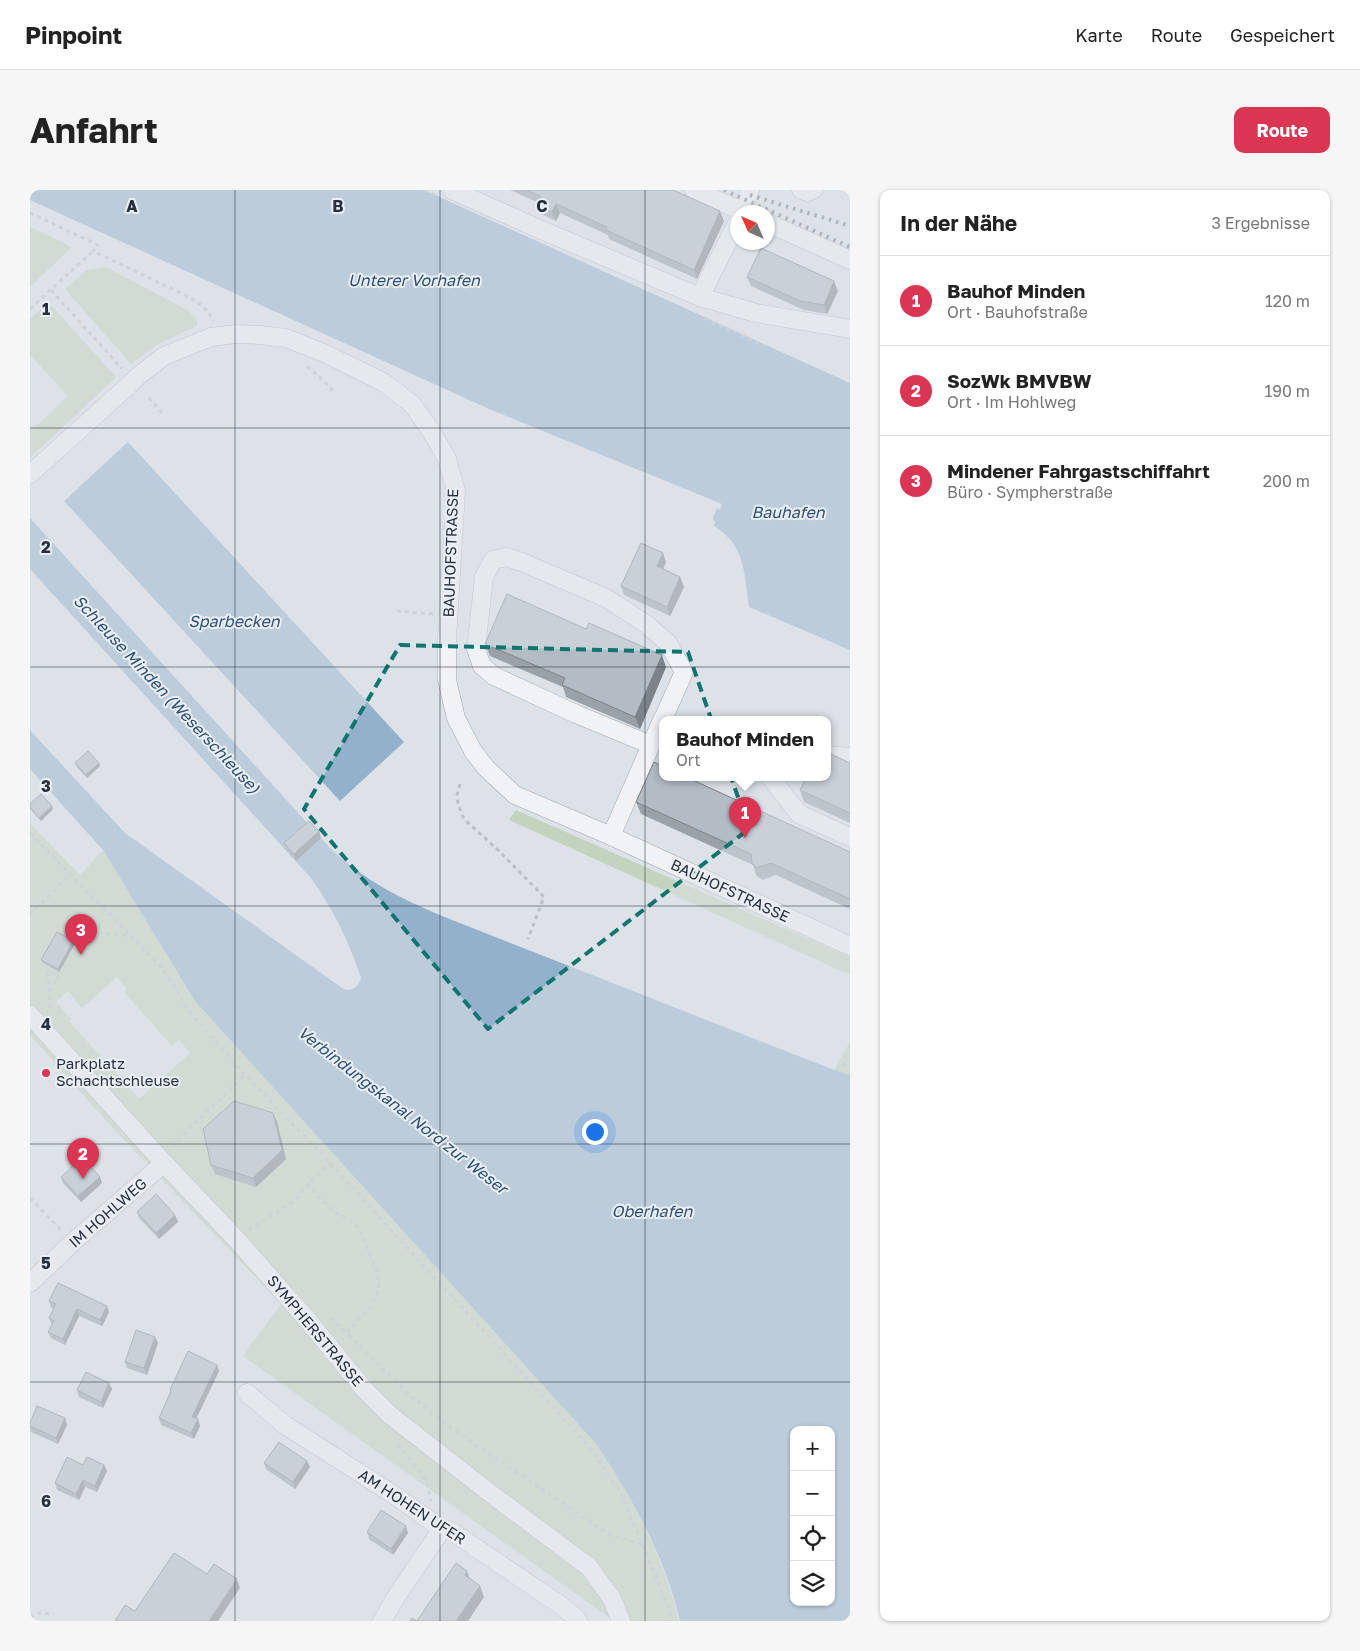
<!DOCTYPE html>
<html lang="de">
<meta charset="utf-8">
<style>
body{margin:0;font-family:"Golos Text",sans-serif;background:#f6f6f6;color:#222}
.controls{position:absolute;right:15px;bottom:15px;display:grid;overflow:hidden;border-radius:10px;box-shadow:0 1px 4px #0004}
.controls button{width:45px;height:45px;display:grid;place-items:center;padding:0;border:0;border-bottom:1px solid #e0e0e0;background:#fff;color:#222;font:25px sans-serif}
.compass{position:absolute;left:700px;top:15px;width:45px;height:45px;border-radius:50%;background:#fff;box-shadow:0 1px 4px #0004;rotate:315deg}
.you{position:absolute;left:564px;top:941px;width:18px;height:18px;margin:-12px;border:4px solid #fff;border-radius:50%;background:#1a73e8;box-shadow:0 0 0 8px #1a73e833}
.badge{display:grid;place-items:center;width:32px;height:32px;border-radius:50%;background:#da3553;color:#fff;font-size:16px;font-weight:700}
.pin{position:absolute;translate:-50% -41px;filter:drop-shadow(0 1px 2px #0008)}
.pin::after{content:'';position:absolute;top:26px;width:18px;height:15px;background:inherit;clip-path:polygon(0 0,100% 0,50% 100%)}
.popup{position:absolute;left:629px;top:526px;width:172px;height:65px;box-sizing:border-box;display:grid;place-content:center;border-radius:10px;background:#fff;filter:drop-shadow(0 1px 4px #0005);font-size:16px;white-space:nowrap;color:#767676}
.popup b{font-size:19px;color:#222}
.popup::after{content:'';position:absolute;left:50%;top:100%;margin-left:-10px;border:10px solid transparent;border-top-color:#fff}
.list{margin:0;padding:0;list-style:none}
h2{display:flex;justify-content:space-between;align-items:center;height:65px;margin:0;padding:0 20px;font-size:21px}
h2 small{font-size:16px;font-weight:400;color:#767676}
.list li{display:grid;grid-template-columns:32px 1fr auto;gap:15px;align-items:center;box-sizing:border-box;height:90px;padding:0 20px;border-top:1px solid #e0e0e0}
.list b{display:block;font-size:19px;white-space:nowrap}
.list p{margin:0;font-size:16px;white-space:nowrap;color:#767676}
.list em{font-size:16px;font-style:normal;color:#767676}
.icon{flex:none;width:28px;height:28px;fill:none;stroke:currentColor;stroke-width:2;stroke-linecap:round;stroke-linejoin:round}
.map{position:relative;flex:none;width:820px;height:1431px;overflow:hidden;border-radius:10px}
header{display:flex;align-items:center;gap:30px;box-sizing:border-box;height:70px;padding:0 25px;background:#fff;border-bottom:1px solid #e0e0e0}
header strong{font-size:24px}
nav{display:flex;gap:28px;margin-inline-start:auto;font-size:18px}
.intro{display:flex;align-items:center;justify-content:space-between;box-sizing:border-box;height:120px;padding:0 30px}
h1{margin:0;font-size:35px}
.button{padding:12px 22px;border-radius:10px;background:#da3553;color:#fff;font-size:18px;font-weight:700}
main{display:flex;gap:30px;padding:0 30px}
aside{flex:1;background:#fff;border-radius:10px;box-shadow:0 1px 4px #0004}
.map>svg:first-child{display:block}
.green{fill:#c3d3bd;fill-rule:evenodd}
.water{fill:#94b1cc;fill-rule:evenodd}
.lines{fill:none;stroke-linecap:round;stroke-linejoin:round}
.minor-casing{stroke:#a2a9b2;stroke-width:19}
.path{stroke:#bbc0c7;stroke-width:3;stroke-dasharray:4 4;stroke-linecap:butt}
.minor{stroke:#f0f2f6;stroke-width:18}
.rail{stroke:#758193;stroke-width:4;stroke-dasharray:2.5 5;stroke-linecap:butt}
.minor-bridge-casing{stroke:#a2a9b2;stroke-width:19;stroke-linecap:butt}
.minor-bridge{stroke:#f0f2f6;stroke-width:18}
.wall{fill:#9aa1a9}
.shaded-wall{fill:#7d838a}
.building{fill:#b3bbc5;stroke:#7d838a}
.marked{fill:none;stroke:#0f766e;stroke-width:4;stroke-dasharray:10 6;stroke-linejoin:round}
.grid{fill:none;stroke:#253040;stroke-width:1;stroke-opacity:0.55}
.poi-dot{fill:#da3553;stroke:#ecf0f6;stroke-width:2}
.labels{text-anchor:middle;stroke-width:4;stroke-linejoin:round;paint-order:stroke}
.street-label{font-size:15px;fill:#253040;stroke:#ecf0f6}
.poi-label{font-size:15px;fill:#253040;stroke:#ecf0f6;text-anchor:start}
.water-label{font-size:16px;font-style:italic;fill:#2b5077;stroke:#ecf0f6}
.grid-label{font-size:16px;text-anchor:middle;font-weight:bold;fill:#253040;stroke:#ecf0f6;stroke-width:4;stroke-linejoin:round;paint-order:stroke}
</style>
<header>
<strong>Pinpoint</strong>
<nav><a>Karte</a><a>Route</a><a>Gespeichert</a></nav>
</header>
<div class="intro"><h1>Anfahrt</h1><a class="button">Route</a></div>
<main>
<div class="map">
<svg width="820" height="1431" viewBox="0 0 820 1431">
<rect width="100%" height="100%" fill="#dde2e8"/>
<g class="green">
<polygon points="0,37 42,57 0,97"/>
<polygon points="76,77 159,121 167,131 167,136 126,155 101,174 35,99 57,80"/>
<polygon points="21,115 86,187 0,268 0,239 10,233 38,206 0,165 0,129 14,116"/>
<polygon points="486,620 820,767 820,785 479,630"/>
<path d="M 0,633 L 50,685 L 73,660 L 165,811 L 567,1255 C 604,1309 633,1367 649,1431 L 584,1431 L 213,1166 L 251,1114 L 80,935 L 0,845 ZM 87,787 L 97,799 L 94,802 L 142,856 L 149,850 L 160,863 L 109,909 L 39,831 L 41,829 L 26,812 L 38,801 L 52,818 Z"/>
<polygon points="820,852 820,885 804,880"/>
</g>
<g class="water">
<path d="M 0,0 L 394,0 L 820,193 L 820,460 L 719,417 C 714,383 716,356 684,336 L 685,332 L 683,328 L 687,318 L 690,320 L 692,314 L 459,219 L 0,10 Z"/>
<polygon points="98,252 374,552 310,611 34,311"/>
<path d="M 0,328 L 301,659 C 337,692 368,707 412,726 L 804,880 L 820,885 L 820,1431 L 650,1431 C 635,1367 603,1309 567,1255 L 165,811 L 73,660 L 0,579 L 0,540 L 95,643 L 312,798 C 322,803 328,797 331,788 C 319,751 303,719 281,688 L 0,379 ZM 764,1240 L 801,1240 L 801,1412 L 764,1412 Z"/>
</g>
<g class="lines">
<defs>
<g id="minor">
<polyline points="422,0 509,39 670,107 726,123 820,139"/>
<polyline points="664,0 714,22"/>
<polyline points="771,0 778,2 783,0"/>
<polyline points="712,22 720,0"/>
<polyline points="738,33 820,70"/>
<polyline points="670,107 708,31"/>
<polyline points="107,187 134,166 181,147 205,144 231,145 256,148 294,163 353,192 382,214 401,241 417,269 426,301 417,450 417,490 426,528 443,561 456,578 485,605 581,646 820,756"/>
<polyline points="0,284 99,195"/>
<polyline points="621,555 546,524 464,486 452,476 446,459 454,387 463,370 477,367 494,373 576,408 616,434 638,453 654,482 633,529"/>
<polyline points="798,565 820,567"/>
<polyline points="740,587 769,624 820,647"/>
<polyline points="581,646 632,530"/>
<polyline points="0,825 134,973 207,1050 275,1127 334,1199 360,1225 460,1303 559,1377 582,1409 591,1431"/>
<polyline points="0,1093 43,1052 134,973"/>
<polyline points="217,1203 255,1235 364,1305 412,1339 421,1341 529,1414 546,1428 548,1431"/>
<polyline points="352,1431 366,1407 412,1339"/>
</g>
</defs>
<use href="#minor" class="minor-casing"/>
<g class="path">
<polyline points="394,0 405,5"/>
<polyline points="0,23 68,55 63,61 161,108 174,117 184,131"/>
<polyline points="21,100 92,179"/>
<polyline points="0,119 63,61"/>
<polyline points="675,128 735,156"/>
<polyline points="277,176 294,191 305,203"/>
<polyline points="119,208 135,226"/>
<polyline points="367,421 403,424"/>
<polyline points="430,594 427,605 428,614 434,629 468,660 514,707 498,749"/>
<polyline points="0,643 133,779 161,824 215,885 300,973 562,1260 591,1304 639,1418 641,1431"/>
<polyline points="0,724 41,684"/>
<polyline points="43,753 50,741 100,746"/>
<polyline points="19,802 28,786 18,780 20,822"/>
<polyline points="813,874 820,876"/>
<polyline points="142,956 215,885"/>
<polyline points="277,994 303,1021 320,1030 329,1038 347,1082 349,1099 342,1115 316,1143"/>
<polyline points="0,1008 32,1041"/>
<polyline points="219,1040 267,1009 277,994 300,973"/>
<polyline points="301,1128 383,1208 421,1238 580,1345 613,1354"/>
<polyline points="368,1255 396,1290 401,1311"/>
<polyline points="0,1427 9,1423 24,1424"/>
</g>
<use href="#minor" class="minor"/>
<g class="rail">
<polyline points="694,0 820,57"/>
<polyline points="720,5 820,36"/>
</g>
<defs>
<polyline id="minor-bridge" points="99,195 107,187"/>
</defs>
<use href="#minor-bridge" class="minor-bridge-casing"/>
<use href="#minor-bridge" class="minor-bridge"/>
</g>
<g class="wall">
<polygon points="480,0 643,0 694,31 667,89 579,49 578,45 530,23 526,31 511,24 508,15 509,13"/>
<polygon points="717,87 808,101 797,124 774,120 721,96"/>
<polygon points="636,372 633,379 650,387 654,397 640,426 594,405 591,396"/>
<polygon points="455,454 636,477 610,539 536,507 533,497 460,466"/>
<polygon points="45,573 69,573 70,576 57,588 46,576"/>
<polygon points="820,573 820,633 774,612 770,600"/>
<polygon points="606,612 820,662 820,719 746,685 732,690 726,685 723,675 611,624"/>
<polygon points="0,614 23,619 11,631 0,619"/>
<polygon points="289,641 291,648 266,671 256,660 254,653"/>
<polygon points="43,751 45,754 29,782 13,773 11,770"/>
<polygon points="243,923 247,932 256,969 226,997 185,984 181,975"/>
<polygon points="31,987 70,987 72,993 51,1012 33,993"/>
<polygon points="107,1022 145,1025 148,1032 129,1049 109,1028"/>
<polygon points="19,1111 79,1122 72,1136 49,1126 35,1155 21,1148 18,1142 22,1135 19,1128 24,1119 21,1118"/>
<polygon points="125,1147 128,1153 117,1185 97,1178 95,1172"/>
<polygon points="187,1175 189,1181 166,1229 170,1236 164,1249 131,1235 129,1228 141,1202 140,1200"/>
<polygon points="79,1193 82,1199 73,1218 49,1207 47,1200"/>
<polygon points="0,1233 37,1235 28,1254 1,1242 0,1238"/>
<polygon points="234,1273 280,1277 265,1299 236,1279"/>
<polygon points="53,1275 74,1275 77,1281 67,1302 55,1297 49,1310 27,1300 25,1293"/>
<polygon points="337,1342 378,1343 363,1365 339,1349"/>
</g>
<g class="shaded-wall">
<polygon points="526,14 530,23 526,31 522,22"/>
<polygon points="690,21 694,31 667,89 664,80"/>
<polygon points="804,91 808,101 797,124 794,115"/>
<polygon points="633,363 636,372 630,386 627,376"/>
<polygon points="650,387 654,397 640,426 637,417"/>
<polygon points="632,465 636,477 610,539 605,527"/>
<polygon points="69,573 70,576 57,588 56,585"/>
<polygon points="22,616 23,619 11,631 9,628"/>
<polygon points="289,641 291,648 266,671 264,664"/>
<polygon points="43,751 45,754 29,782 28,779"/>
<polygon points="243,923 247,932 256,969 226,997 223,988"/>
<polygon points="70,987 72,993 51,1012 48,1006"/>
<polygon points="145,1025 148,1032 129,1049 126,1043"/>
<polygon points="77,1116 79,1122 72,1136 70,1130"/>
<polygon points="47,1119 49,1126 35,1155 33,1149"/>
<polygon points="125,1147 128,1153 117,1185 114,1178"/>
<polygon points="187,1175 189,1181 164,1233 162,1227"/>
<polygon points="79,1193 82,1199 73,1218 71,1212"/>
<polygon points="35,1228 37,1235 28,1254 26,1248"/>
<polygon points="168,1229 170,1236 164,1249 161,1243"/>
<polygon points="277,1271 280,1277 265,1299 263,1292"/>
<polygon points="74,1275 77,1281 67,1302 65,1296"/>
<polygon points="53,1290 55,1297 49,1310 46,1304"/>
<polygon points="376,1336 378,1343 363,1365 361,1359"/>
<polygon points="437,1381 441,1392 435,1385"/>
<polygon points="207,1389 210,1398 188,1431 179,1431"/>
<polygon points="450,1396 454,1407 438,1431 426,1431"/>
</g>
<g class="building">
<polygon points="497,0 643,0 690,21 664,80 576,40 577,37 526,14 522,22 508,15 511,7"/>
<polygon points="731,58 804,91 794,115 770,111 717,87"/>
<polygon points="611,353 633,363 627,376 650,387 637,417 591,396"/>
<polygon points="477,404 556,439 559,433 632,465 605,527 532,495 535,488 455,454"/>
<polygon points="58,561 69,573 56,585 45,573"/>
<polygon points="798,563 801,564 820,573 820,623 770,600 776,587 798,587"/>
<polygon points="624,572 632,576 632,587 656,587 820,662 820,709 741,673 727,678 722,673 721,664 606,612"/>
<polygon points="11,604 22,616 9,628 0,617 0,614"/>
<polygon points="279,631 289,641 264,664 254,653"/>
<polygon points="27,742 43,751 28,779 11,770"/>
<polygon points="204,911 243,923 252,960 223,988 181,975 173,939"/>
<polygon points="52,967 70,987 48,1006 31,987"/>
<polygon points="126,1004 145,1025 126,1043 107,1022"/>
<polygon points="28,1093 77,1116 70,1130 47,1119 33,1149 18,1142 24,1131 19,1128 26,1114 19,1111"/>
<polygon points="106,1140 125,1147 114,1178 95,1172"/>
<polygon points="158,1161 187,1175 162,1227 168,1229 161,1243 129,1228 141,1201 140,1200"/>
<polygon points="56,1182 79,1193 71,1212 47,1200"/>
<polygon points="7,1216 35,1228 26,1248 0,1236 0,1233"/>
<polygon points="249,1252 277,1271 263,1292 234,1273"/>
<polygon points="37,1267 53,1275 57,1267 74,1275 65,1296 53,1290 46,1304 25,1293"/>
<polygon points="351,1320 376,1336 361,1359 337,1342"/>
<polygon points="144,1363 177,1384 184,1374 207,1389 179,1431 85,1431 95,1415 105,1421"/>
<polygon points="426,1373 437,1381 435,1385 450,1396 426,1431 380,1431 382,1428 387,1431"/>
</g>
<path d="M0 0H820V1431H0ZM 370,455 L 658,462 L 719,639 L 458,839 L 274,619 Z" fill="#dde2e8" fill-opacity=".55" fill-rule="evenodd"/>
<path class="marked" d="M 370,455 L 658,462 L 719,639 L 458,839 L 274,619 Z"/>
<path class="grid" d="M 205,0 L 205,1431M 410,0 L 410,1431M 615,0 L 615,1431M 0,238 L 820,238M 0,477 L 820,477M 0,716 L 820,716M 0,954 L 820,954M 0,1192 L 820,1192"/>
<circle class="poi-dot" cx="16" cy="883" r="5"/>
<g class="labels">
<g class="street-label">
<text transform="translate(421 363) rotate(-88)" y="5">BAUHOFSTRASSE</text>
<text transform="translate(700 701) rotate(25)" y="5">BAUHOFSTRASSE</text>
<text transform="translate(78 1023) rotate(-41)" y="5">IM HOHLWEG</text>
<text transform="translate(285 1141) rotate(50)" y="5">SYMPHERSTRASSE</text>
<text transform="translate(382 1317) rotate(33)" y="5">AM HOHEN UFER</text>
</g>
<g class="poi-label">
<text x="26" y="879">Parkplatz<tspan x="26" dy="17">Schachtschleuse</tspan></text>
</g>
<g class="water-label">
<text x="384" y="96">Unterer Vorhafen</text>
<text x="758" y="328">Bauhafen</text>
<text x="204" y="437">Sparbecken</text>
<text transform="translate(137 504) rotate(47)" y="6">Schleuse Minden (Weserschleuse)</text>
<text transform="translate(373 920) rotate(38)" y="6">Verbindungskanal Nord zur Weser</text>
<text x="622" y="1027">Oberhafen</text>
</g>
</g>
<g class="grid-label">
<text x="102" y="22">A</text>
<text x="308" y="22">B</text>
<text x="512" y="22">C</text>
<text x="16" y="125">1</text>
<text x="16" y="363">2</text>
<text x="16" y="602">3</text>
<text x="16" y="840">4</text>
<text x="16" y="1079">5</text>
<text x="16" y="1317">6</text>
</g>
</svg>
<div class="controls">
<button>+</button>
<button>−</button>
<button><svg class="icon" aria-label="locate" viewBox="0 0 24 24"><circle cx="12" cy="12" r="6"/><path d="M12 2v4M12 18v4M2 12h4M18 12h4"/></svg></button>
<button><svg class="icon" aria-label="layers" viewBox="0 0 24 24"><path d="M12 4l9 5-9 5-9-5zM3 14l9 5 9-5"/></svg></button>
</div>
<svg class="compass" viewBox="-18 -18 36 36"><path d="M0-13l5 13h-10z" fill="#e53935"/><path d="M0 13l5-13h-10z" fill="#767676"/></svg>
<div class="you"></div>
<div class="pin badge" style="left:715px;top:648px">1</div>
<div class="popup"><b>Bauhof Minden</b>Ort</div>
<div class="pin badge" style="left:53px;top:989px">2</div>
<div class="pin badge" style="left:51px;top:765px">3</div>
</div>
<aside>
<h2>In der Nähe<small>3 Ergebnisse</small></h2>
<ul class="list">
<li><span class="badge">1</span><div><b>Bauhof Minden</b><p>Ort · Bauhofstraße</p></div><em>120 m</em></li>
<li><span class="badge">2</span><div><b>SozWk BMVBW</b><p>Ort · Im Hohlweg</p></div><em>190 m</em></li>
<li><span class="badge">3</span><div><b>Mindener Fahrgastschiffahrt</b><p>Büro · Sympherstraße</p></div><em>200 m</em></li>
</ul>
</aside>
</main>
